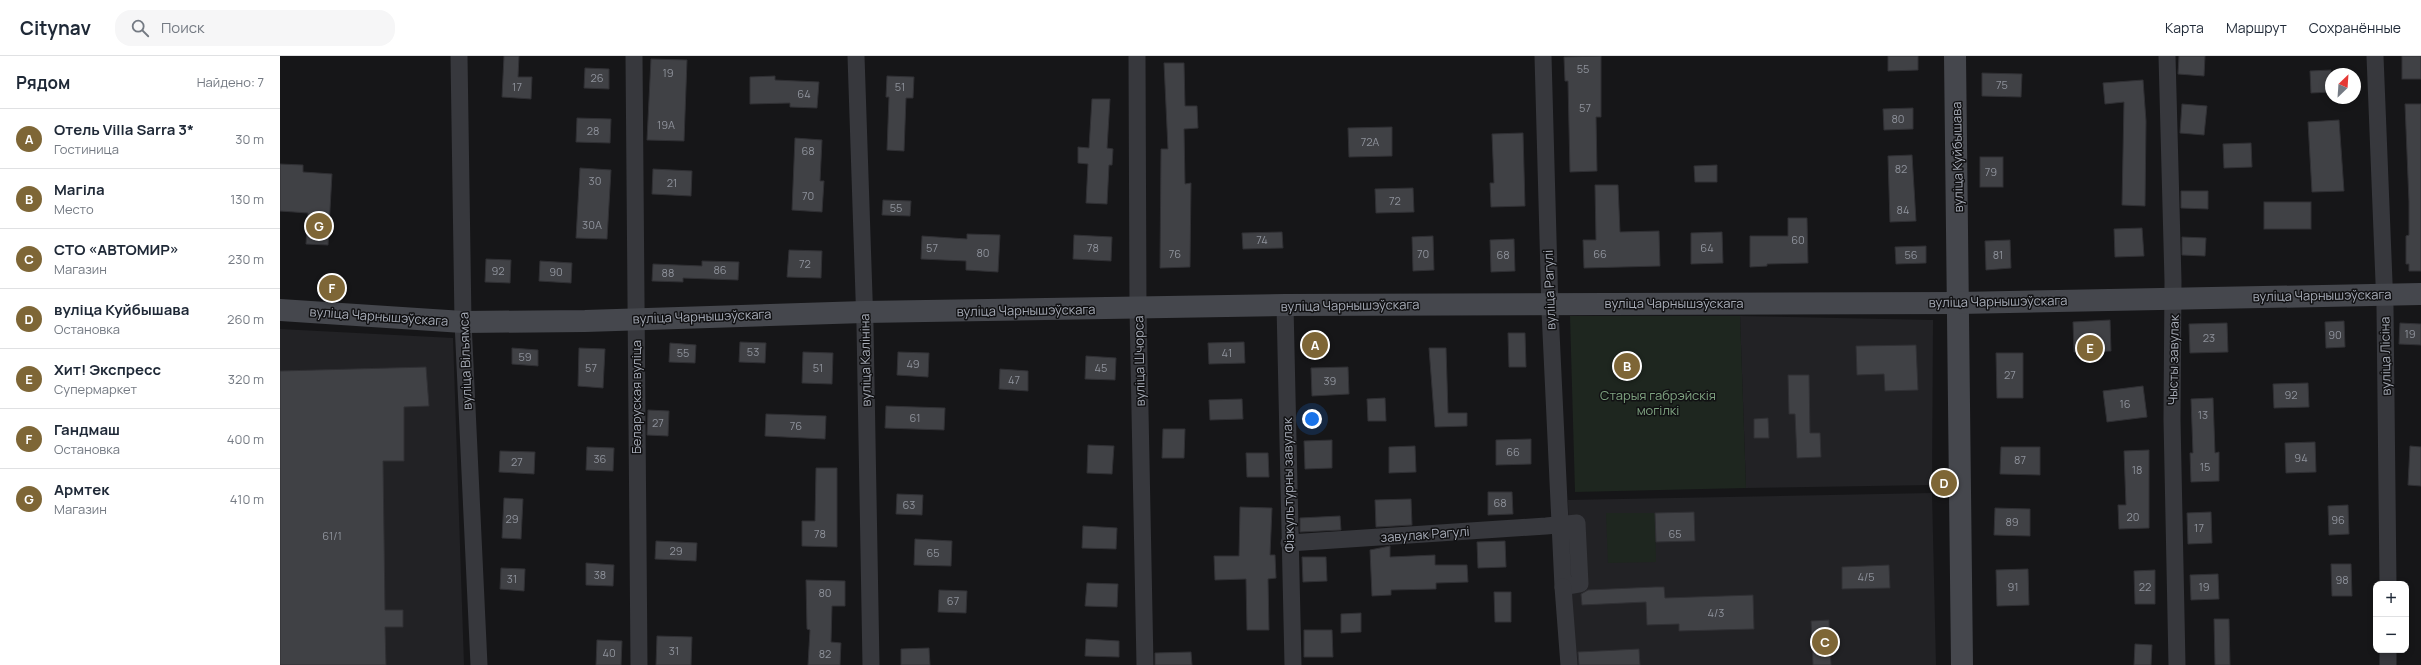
<!DOCTYPE html>
<html lang="ru">
<meta charset="utf-8">
<style>
body{margin:0;font-family:Manrope,sans-serif;background:#f6f6f7;color:#1f2937}
.controls{position:absolute;right:12px;bottom:12px;display:grid;overflow:hidden;border-radius:8px;box-shadow:0 2px 6px #0003}
.controls button{width:36px;height:36px;display:grid;place-items:center;padding:0;border:0;border-bottom:1px solid #e0e1e3;background:#fff;color:#1f2937;font:20px sans-serif}
.compass{position:absolute;left:2045px;top:12px;width:36px;height:36px;border-radius:50%;background:#fff;box-shadow:0 2px 6px #0003;rotate:25deg}
.you{position:absolute;left:1032px;top:363px;width:14px;height:14px;margin:-10px;border:3px solid #fff;border-radius:50%;background:#1a73e8;box-shadow:0 0 0 6px #1a73e833}
.badge{display:grid;place-items:center;width:26px;height:26px;border-radius:50%;background:#7e6636;color:#fff;font-size:13px;font-weight:700}
.pin{position:absolute;translate:-50% -50%;border:2px solid #fff;box-shadow:0 1px 4px #0006}
.list{margin:0;padding:0;list-style:none}
h2{display:flex;justify-content:space-between;align-items:center;height:52px;margin:0;padding:0 16px;font-size:17px}
h2 small{font-size:13px;font-weight:400;color:#747a83}
.list li{display:grid;grid-template-columns:26px 1fr auto;gap:12px;align-items:center;box-sizing:border-box;height:60px;padding:0 16px;border-top:1px solid #e0e1e3}
.list b{display:block;font-size:15px;white-space:nowrap}
.list p{margin:0;font-size:13px;white-space:nowrap;color:#747a83}
.list em{font-size:13px;font-style:normal;color:#747a83}
.icon{flex:none;width:22px;height:22px;fill:none;stroke:currentColor;stroke-width:2;stroke-linecap:round;stroke-linejoin:round}
.map{position:relative;flex:none;width:2141px;height:609px;overflow:hidden}
header{display:flex;align-items:center;gap:24px;box-sizing:border-box;height:56px;padding:0 20px;background:#fff;border-bottom:1px solid #e0e1e3}
header strong{font-size:19px}
nav{display:flex;gap:22px;margin-inline-start:auto;font-size:14px}
.search{width:280px;height:36px;background:#f6f6f7;display:flex;align-items:center;gap:10px;box-sizing:border-box;padding:0 14px;border-radius:16px;color:#747a83;font-size:15px}
main{display:flex}
aside{flex:1;background:#fff}
.map>svg:first-child{display:block}
.built{fill:#222225}
.green{fill:#1e261f}
.building{fill:#404145;stroke:#303034}
.lines{fill:none;stroke-linecap:round;stroke-linejoin:round}
.street{stroke:#37383d;stroke-width:17}
.secondary{stroke:#45474d;stroke-width:22}
.labels{text-anchor:middle;stroke-width:3;stroke-linejoin:round;paint-order:stroke}
.number-label{font-size:11px;fill:#8e929b}
.street-label{font-size:13px;fill:#a8adb8;stroke:#111113}
.park-label{font-size:13px;fill:#7fa381;stroke:#111113}
</style>
<header>
<strong>Citynav</strong>
<div class="search"><svg class="icon" aria-label="search" viewBox="0 0 24 24"><circle cx="10" cy="10" r="6"/><path d="M15 15l6 6"/></svg>Поиск</div>
<nav><a>Карта</a><a>Маршрут</a><a>Сохранённые</a></nav>
</header>
<main>
<aside>
<h2>Рядом<small>Найдено: 7</small></h2>
<ul class="list">
<li><span class="badge">A</span><div><b>Отель Villa Sarra 3*</b><p>Гостиница</p></div><em>30 m</em></li>
<li><span class="badge">B</span><div><b>Магіла</b><p>Место</p></div><em>130 m</em></li>
<li><span class="badge">C</span><div><b>СТО «АВТОМИР»</b><p>Магазин</p></div><em>230 m</em></li>
<li><span class="badge">D</span><div><b>вуліца Куйбышава</b><p>Остановка</p></div><em>260 m</em></li>
<li><span class="badge">E</span><div><b>Хит! Экспресс</b><p>Супермаркет</p></div><em>320 m</em></li>
<li><span class="badge">F</span><div><b>Гандмаш</b><p>Остановка</p></div><em>400 m</em></li>
<li><span class="badge">G</span><div><b>Армтек</b><p>Магазин</p></div><em>410 m</em></li>
</ul>
</aside>
<div class="map">
<svg width="2141" height="609" viewBox="0 0 2141 609">
<rect width="100%" height="100%" fill="#161618"/>
<g class="built">
<polygon points="1460,260 1653,264 1652,429 1466,432"/>
<polygon points="0,273 173,282 184,609 0,609"/>
<polygon points="1652,437 1656,609 1291,609 1288,444"/>
</g>
<g class="green">
<polygon points="1290,260 1460,260 1466,432 1295,436"/>
<polygon points="1326,457 1375,457 1376,506 1328,507"/>
</g>
<g class="building">
<polygon points="224,0 239,0 238,21 252,21 251,43 222,41"/>
<polygon points="1321,0 1321,61 1316,61 1317,115 1290,116 1288,25 1285,25 1284,1"/>
<polygon points="1608,0 1638,0 1638,14 1608,15"/>
<polygon points="1899,0 1925,0 1924,20 1898,18"/>
<rect x="2122" y="0" width="19" height="23"/>
<polygon points="371,3 407,4 404,85 367,84"/>
<polygon points="884,7 904,7 905,50 917,50 918,72 904,73 905,128 911,127 910,211 880,212 881,93 888,93"/>
<polygon points="305,12 329,13 329,33 304,32"/>
<polygon points="2051,14 2051,36 2031,37 2030,15"/>
<polygon points="1702,17 1742,18 1741,41 1702,40"/>
<polygon points="495,20 495,24 539,26 537,52 510,51 510,47 470,48 470,21"/>
<polygon points="607,20 634,21 633,42 626,42 624,95 607,94 609,41 606,41"/>
<polygon points="1863,24 1866,65 1865,150 1842,149 1844,46 1825,48 1823,27"/>
<polygon points="812,43 830,43 827,92 833,93 832,109 829,109 827,148 806,147 808,108 798,107 798,91 809,92"/>
<polygon points="1902,48 1927,50 1924,79 1900,77"/>
<polygon points="2125,48 2141,48 2141,215 2129,215 2129,208 2126,208 2126,180 2129,179 2129,146"/>
<polygon points="1633,52 1633,73 1604,74 1603,53"/>
<polygon points="297,62 331,63 330,87 296,86"/>
<polygon points="2059,64 2064,135 2032,136 2028,66"/>
<polygon points="1112,71 1112,100 1069,101 1068,72"/>
<polygon points="1243,77 1245,150 1211,151 1210,127 1214,127 1212,78"/>
<polygon points="515,82 542,84 540,125 544,125 542,156 512,154"/>
<polygon points="1971,87 1972,111 1944,112 1943,88"/>
<polygon points="1632,99 1636,165 1610,166 1608,100"/>
<rect x="1700" y="101" width="23" height="30"/>
<polygon points="0,108 23,109 23,116 52,118 48,189 26,188 28,157 0,155"/>
<polygon points="1437,109 1437,126 1415,126 1414,110"/>
<polygon points="300,112 331,114 327,183 296,182"/>
<polygon points="373,113 412,115 411,140 372,138"/>
<polygon points="1315,129 1338,129 1340,176 1379,175 1380,210 1304,212 1303,184 1316,184"/>
<polygon points="1133,132 1134,156 1096,157 1095,133"/>
<polygon points="1901,135 1928,135 1928,153 1901,152"/>
<polygon points="603,144 631,145 630,160 602,159"/>
<rect x="1984" y="146" width="47" height="27"/>
<polygon points="1508,162 1527,162 1528,207 1487,208 1487,210 1470,211 1470,180 1508,180"/>
<polygon points="1862,172 1864,200 1835,201 1834,173"/>
<polygon points="1002,176 1003,192 963,193 962,177"/>
<polygon points="1442,176 1443,207 1411,208 1411,177"/>
<polygon points="687,178 720,179 718,216 686,214 686,205 641,203 642,180 687,183"/>
<polygon points="794,179 832,181 831,205 793,203"/>
<polygon points="1153,180 1154,214 1133,215 1132,181"/>
<polygon points="1902,181 1926,182 1925,200 1902,199"/>
<polygon points="1234,183 1235,215 1211,216 1210,184"/>
<polygon points="1730,184 1731,212 1706,214 1705,185"/>
<polygon points="1646,190 1646,207 1616,208 1615,191"/>
<polygon points="509,194 542,195 541,222 507,221"/>
<polygon points="206,203 231,204 230,227 205,226"/>
<polygon points="260,205 292,207 291,227 259,225"/>
<polygon points="422,205 459,206 458,224 403,222 403,226 372,225 373,208 422,210"/>
<polygon points="1830,264 1831,295 1794,296 1793,266"/>
<polygon points="2064,265 2065,291 2046,292 2045,266"/>
<polygon points="1947,267 1948,296 1910,297 1909,268"/>
<polygon points="2120,267 2141,268 2141,289 2119,288"/>
<polygon points="1228,277 1245,277 1246,311 1229,311"/>
<polygon points="460,286 486,287 485,307 459,306"/>
<polygon points="964,286 965,307 929,308 928,287"/>
<polygon points="390,287 416,289 415,307 389,306"/>
<polygon points="1636,289 1638,334 1605,335 1604,318 1577,319 1576,290"/>
<polygon points="232,292 258,294 258,310 232,308"/>
<polygon points="299,292 325,293 323,332 298,330"/>
<polygon points="1149,292 1166,292 1168,357 1187,357 1187,370 1155,371"/>
<polygon points="523,296 553,297 552,328 522,327"/>
<polygon points="618,296 649,297 648,321 617,319"/>
<polygon points="1716,297 1743,297 1743,342 1717,342"/>
<polygon points="806,300 836,302 835,324 805,323"/>
<polygon points="146,311 149,350 124,351 124,405 103,405 105,554 123,554 123,571 105,571 106,609 0,609 0,315"/>
<polygon points="1068,311 1069,338 1032,340 1031,312"/>
<polygon points="720,313 748,315 748,335 719,333"/>
<polygon points="1508,319 1529,319 1530,377 1540,377 1541,401 1517,402 1515,358 1509,358"/>
<polygon points="2028,327 2029,351 1994,352 1993,328"/>
<polygon points="1863,330 1867,361 1827,366 1823,335"/>
<polygon points="1105,342 1106,365 1088,365 1087,343"/>
<polygon points="1933,342 1935,397 1939,396 1939,425 1911,426 1910,397 1913,397 1911,343"/>
<polygon points="962,343 963,363 930,364 929,344"/>
<polygon points="606,350 665,352 664,374 605,372"/>
<polygon points="368,354 389,355 388,380 367,379"/>
<polygon points="486,358 546,360 545,383 485,380"/>
<polygon points="1488,362 1489,382 1474,382 1474,363"/>
<polygon points="883,373 905,373 904,402 882,402"/>
<polygon points="1251,383 1251,408 1216,409 1216,384"/>
<polygon points="1052,384 1052,412 1025,413 1024,385"/>
<polygon points="2035,386 2036,416 2006,417 2005,387"/>
<polygon points="808,389 834,390 832,418 807,417"/>
<polygon points="1135,390 1136,416 1109,417 1109,391"/>
<polygon points="2130,390 2141,391 2141,430 2128,429"/>
<polygon points="307,391 334,392 333,415 306,414"/>
<polygon points="1721,391 1760,391 1760,419 1720,418"/>
<polygon points="1869,394 1869,472 1839,473 1838,449 1846,449 1844,395"/>
<polygon points="220,395 255,396 254,418 219,416"/>
<polygon points="966,397 988,397 989,421 967,421"/>
<polygon points="536,412 557,412 557,491 522,490 522,465 535,465"/>
<polygon points="1208,436 1232,436 1233,458 1208,459"/>
<polygon points="617,438 643,439 642,459 616,458"/>
<polygon points="224,442 243,443 241,483 222,482"/>
<polygon points="1131,443 1132,469 1096,471 1095,444"/>
<polygon points="2068,449 2069,478 2049,479 2048,450"/>
<polygon points="960,451 992,452 990,499 995,499 996,522 988,523 989,574 967,574 966,523 935,524 934,500 959,500"/>
<polygon points="1715,452 1750,453 1750,480 1714,479"/>
<polygon points="1414,456 1415,485 1376,486 1375,457"/>
<polygon points="1931,456 1932,487 1908,488 1907,457"/>
<polygon points="1060,460 1061,474 1020,476 1020,462"/>
<polygon points="803,470 837,472 836,493 802,492"/>
<polygon points="635,483 672,485 671,510 634,509"/>
<polygon points="376,485 417,487 416,505 375,503"/>
<polygon points="1225,485 1226,511 1198,512 1197,486"/>
<polygon points="1110,490 1110,501 1155,499 1155,509 1187,509 1188,526 1156,527 1156,533 1111,534 1111,539 1092,540 1090,494"/>
<polygon points="1022,501 1046,501 1047,525 1023,526"/>
<polygon points="306,507 334,509 333,530 306,529"/>
<polygon points="2051,508 2071,508 2072,540 2052,540"/>
<polygon points="1609,509 1610,532 1562,533 1562,511"/>
<polygon points="221,512 245,513 244,535 220,533"/>
<polygon points="1748,513 1749,549 1717,550 1716,514"/>
<polygon points="1875,514 1875,548 1855,548 1854,515"/>
<polygon points="1938,518 1939,543 1911,544 1910,519"/>
<polygon points="526,524 565,525 565,550 552,550 551,586 561,587 560,609 528,609 530,574 527,573"/>
<polygon points="807,527 838,528 837,551 805,550"/>
<polygon points="1375,531 1384,531 1385,542 1473,539 1474,573 1399,575 1399,568 1367,569 1366,546 1302,549 1301,538 1308,534"/>
<polygon points="659,534 687,535 686,557 658,556"/>
<polygon points="1214,536 1231,536 1231,566 1215,566"/>
<polygon points="1081,557 1081,576 1061,577 1061,558"/>
<polygon points="1934,563 1949,563 1950,609 1935,609"/>
<polygon points="1549,564 1551,609 1533,609 1531,565"/>
<polygon points="1024,574 1052,574 1053,601 1024,601"/>
<polygon points="377,580 412,581 411,609 376,609"/>
<polygon points="806,583 839,585 839,601 805,600"/>
<polygon points="317,584 342,585 341,609 316,609"/>
<polygon points="1855,588 1872,589 1871,609 1854,609"/>
<polygon points="649,592 650,609 621,609 621,593"/>
<polygon points="1359,593 1360,609 1299,609 1298,596"/>
<polygon points="911,596 912,609 875,609 875,597"/>
</g>
<g class="lines">
<g class="street">
<polyline points="179,0 183,266 199,609"/>
<polyline points="354,0 359,609"/>
<polyline points="576,0 585,270 591,609"/>
<polyline points="857,0 858,253 865,609"/>
<polyline points="1887,0 1893,225 1892,363 1897,609"/>
<polyline points="2095,0 2105,251 2108,528"/>
<polyline points="1005,249 1013,609"/>
<polyline points="1009,487 1266,470 1297,467 1300,528 1283,531 1270,255 1263,0"/>
<polyline points="1283,531 1289,609"/>
<polyline points="2108,594 2108,609"/>
</g>
<g class="secondary">
<polyline points="1675,0 1682,609"/>
<polyline points="0,254 183,266 305,265 584,256 1005,249 1679,247 2141,238"/>
</g>
</g>
<g class="labels">
<g class="number-label">
<text x="1303" y="17">55</text>
<text x="388" y="21">19</text>
<text x="317" y="26">26</text>
<text x="1722" y="33">75</text>
<text x="237" y="35">17</text>
<text x="620" y="35">51</text>
<text x="524" y="42">64</text>
<text x="1305" y="56">57</text>
<text x="1618" y="67">80</text>
<text x="386" y="73">19А</text>
<text x="313" y="79">28</text>
<text x="1090" y="90">72А</text>
<text x="528" y="99">68</text>
<text x="1621" y="117">82</text>
<text x="1711" y="120">79</text>
<text x="315" y="129">30</text>
<text x="392" y="131">21</text>
<text x="528" y="144">70</text>
<text x="1115" y="149">72</text>
<text x="616" y="156">55</text>
<text x="1623" y="158">84</text>
<text x="312" y="173">30А</text>
<text x="982" y="188">74</text>
<text x="1518" y="188">60</text>
<text x="652" y="196">57</text>
<text x="813" y="196">78</text>
<text x="1427" y="196">64</text>
<text x="703" y="201">80</text>
<text x="895" y="202">76</text>
<text x="1143" y="202">70</text>
<text x="1320" y="202">66</text>
<text x="1223" y="203">68</text>
<text x="1631" y="203">56</text>
<text x="1718" y="203">81</text>
<text x="525" y="212">72</text>
<text x="440" y="218">86</text>
<text x="218" y="219">92</text>
<text x="276" y="220">90</text>
<text x="388" y="221">88</text>
<text x="2130" y="282">19</text>
<text x="2055" y="283">90</text>
<text x="1929" y="286">23</text>
<text x="473" y="300">53</text>
<text x="403" y="301">55</text>
<text x="947" y="301">41</text>
<text x="245" y="305">59</text>
<text x="633" y="312">49</text>
<text x="311" y="316">57</text>
<text x="538" y="316">51</text>
<text x="821" y="316">45</text>
<text x="1730" y="323">27</text>
<text x="734" y="328">47</text>
<text x="1050" y="329">39</text>
<text x="2011" y="343">92</text>
<text x="1845" y="352">16</text>
<text x="1923" y="363">13</text>
<text x="635" y="366">61</text>
<text x="378" y="371">27</text>
<text x="516" y="374">76</text>
<text x="1233" y="400">66</text>
<text x="2021" y="406">94</text>
<text x="320" y="407">36</text>
<text x="1740" y="408">87</text>
<text x="237" y="410">27</text>
<text x="1925" y="415">15</text>
<text x="1857" y="418">18</text>
<text x="1220" y="451">68</text>
<text x="629" y="453">63</text>
<text x="1853" y="465">20</text>
<text x="232" y="467">29</text>
<text x="2058" y="468">96</text>
<text x="1732" y="470">89</text>
<text x="1919" y="476">17</text>
<text x="540" y="482">78</text>
<text x="1395" y="482">65</text>
<text x="52" y="484">61/1</text>
<text x="396" y="499">29</text>
<text x="653" y="501">65</text>
<text x="320" y="523">38</text>
<text x="1586" y="525">4/5</text>
<text x="232" y="527">31</text>
<text x="2062" y="528">98</text>
<text x="1733" y="535">91</text>
<text x="1865" y="535">22</text>
<text x="1924" y="535">19</text>
<text x="545" y="541">80</text>
<text x="673" y="549">67</text>
<text x="1436" y="561">4/3</text>
<text x="394" y="599">31</text>
<text x="329" y="601">40</text>
<text x="545" y="602">82</text>
</g>
<g class="street-label">
<text transform="translate(1677 101) rotate(-91)" y="5">вуліца Куйбышава</text>
<text transform="translate(1269 234) rotate(-92)" y="5">вуліца Рагулі</text>
<text transform="translate(2042 239) rotate(-1)" y="5">вуліца Чарнышэўскага</text>
<text transform="translate(1718 245) rotate(-1)" y="5">вуліца Чарнышэўскага</text>
<text x="1394" y="252">вуліца Чарнышэўскага</text>
<text transform="translate(1070 249) rotate(-1)" y="5">вуліца Чарнышэўскага</text>
<text transform="translate(746 254) rotate(-1)" y="5">вуліца Чарнышэўскага</text>
<text transform="translate(99 260) rotate(4)" y="5">вуліца Чарнышэўскага</text>
<text transform="translate(422 260) rotate(-2)" y="5">вуліца Чарнышэўскага</text>
<text transform="translate(2105 300) rotate(-91)" y="5">вуліца Лісіна</text>
<text transform="translate(585 304) rotate(-91)" y="5">вуліца Калініна</text>
<text transform="translate(1893 304) rotate(-89)" y="5">Чысты завулак</text>
<text transform="translate(185 305) rotate(-92)" y="5">вуліца Вільямса</text>
<text transform="translate(859 305) rotate(-91)" y="5">вуліца Шчорса</text>
<text transform="translate(356 341) rotate(-90)" y="5">Беларуская вуліца</text>
<text transform="translate(1008 429) rotate(-91)" y="5">Фізкультурны завулак</text>
<text transform="translate(1145 478) rotate(-4)" y="5">завулак Рагулі</text>
</g>
<g class="park-label">
<text x="1378" y="344">Старыя габрэйскія<tspan x="1378" dy="15">могілкі</tspan></text>
</g>
</g>
</svg>
<div class="controls">
<button>+</button>
<button>−</button>
</div>
<svg class="compass" viewBox="-18 -18 36 36"><path d="M0-13l5 13h-10z" fill="#e53935"/><path d="M0 13l5-13h-10z" fill="#747a83"/></svg>
<div class="you"></div>
<div class="pin badge" style="left:1035px;top:289px">A</div>
<div class="pin badge" style="left:1347px;top:310px">B</div>
<div class="pin badge" style="left:1545px;top:586px">C</div>
<div class="pin badge" style="left:1664px;top:427px">D</div>
<div class="pin badge" style="left:1810px;top:292px">E</div>
<div class="pin badge" style="left:52px;top:232px">F</div>
<div class="pin badge" style="left:39px;top:170px">G</div>
</div>
</main>
